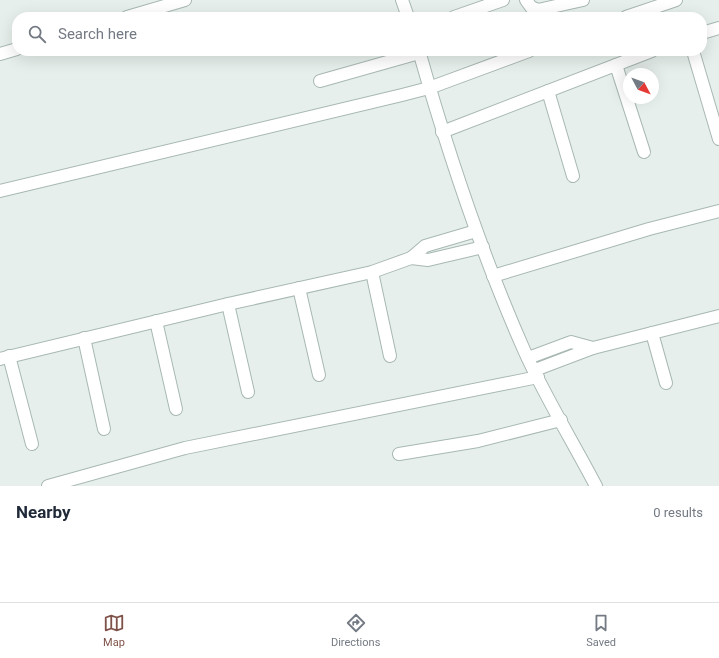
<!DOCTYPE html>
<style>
body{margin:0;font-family:Roboto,sans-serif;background:#f2f2f3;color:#1f2937}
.compass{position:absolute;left:623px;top:68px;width:36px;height:36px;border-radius:50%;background:#fff;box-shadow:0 4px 16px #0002;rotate:131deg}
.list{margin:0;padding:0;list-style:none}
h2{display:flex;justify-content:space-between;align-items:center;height:52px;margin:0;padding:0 16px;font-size:17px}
h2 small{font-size:13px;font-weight:400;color:#747a83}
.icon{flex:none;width:22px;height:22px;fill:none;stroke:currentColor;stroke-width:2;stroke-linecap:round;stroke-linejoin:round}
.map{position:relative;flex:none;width:719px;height:486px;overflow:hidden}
.search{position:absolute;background:#fff;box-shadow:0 4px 16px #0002;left:12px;right:12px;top:12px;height:44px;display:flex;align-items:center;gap:10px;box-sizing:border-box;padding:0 14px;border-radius:16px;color:#747a83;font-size:15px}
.sheet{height:116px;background:#fff}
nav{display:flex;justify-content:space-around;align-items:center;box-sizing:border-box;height:56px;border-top:1px solid #e0e1e3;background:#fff;font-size:11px;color:#747a83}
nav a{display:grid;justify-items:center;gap:2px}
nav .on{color:#7f5249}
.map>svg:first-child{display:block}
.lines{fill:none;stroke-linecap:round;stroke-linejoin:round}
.minor-casing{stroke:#a8b8b2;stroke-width:14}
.minor{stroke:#fff;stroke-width:12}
</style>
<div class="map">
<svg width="719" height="486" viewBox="0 0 719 486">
<rect width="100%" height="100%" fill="#e6efeb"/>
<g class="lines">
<defs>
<g id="minor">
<polyline points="402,0 408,17"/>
<polyline points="526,0 531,7 538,10 583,0"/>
<polyline points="127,17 185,0"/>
<polyline points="454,17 503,0"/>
<polyline points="626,17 676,0"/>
<polyline points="702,33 719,28"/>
<path d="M 419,51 C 448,153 481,253 524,350 C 544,395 573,442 596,486"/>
<polyline points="693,51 719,139"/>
<polyline points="0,54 17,49"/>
<polyline points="616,65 644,152"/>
<polyline points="320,81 419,53"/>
<polyline points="548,91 573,176"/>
<polyline points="442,132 652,51"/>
<polyline points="0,191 402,95 429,88 529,51"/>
<polyline points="476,231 425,246 411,258 428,260 483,247"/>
<polyline points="372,272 390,356"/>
<polyline points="493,276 649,229 719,211"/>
<polyline points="299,288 319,375"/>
<polyline points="228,304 248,392"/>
<polyline points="156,321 176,409"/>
<polyline points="652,333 666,383"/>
<polyline points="84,338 104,429"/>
<polyline points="593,348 719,316"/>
<polyline points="9,356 32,444"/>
<polyline points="528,358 571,342 593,348 535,370"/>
<polyline points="0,359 228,304 372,272 411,258"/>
<polyline points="399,454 478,441 561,420"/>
<polyline points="48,486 185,448 538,377"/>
</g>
</defs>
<use href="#minor" class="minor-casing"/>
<use href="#minor" class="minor"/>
</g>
</svg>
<svg class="compass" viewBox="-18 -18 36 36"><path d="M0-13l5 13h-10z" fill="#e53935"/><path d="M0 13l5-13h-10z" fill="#747a83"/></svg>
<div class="search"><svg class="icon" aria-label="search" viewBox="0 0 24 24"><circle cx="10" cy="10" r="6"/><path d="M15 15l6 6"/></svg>Search here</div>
</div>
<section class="sheet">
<h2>Nearby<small>0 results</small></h2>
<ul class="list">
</ul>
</section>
<nav>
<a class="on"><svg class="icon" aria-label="map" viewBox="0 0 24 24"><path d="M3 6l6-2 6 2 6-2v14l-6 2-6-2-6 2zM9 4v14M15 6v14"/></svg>Map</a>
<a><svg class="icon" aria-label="directions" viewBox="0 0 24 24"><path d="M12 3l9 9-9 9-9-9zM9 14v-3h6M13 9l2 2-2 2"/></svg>Directions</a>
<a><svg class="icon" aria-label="saved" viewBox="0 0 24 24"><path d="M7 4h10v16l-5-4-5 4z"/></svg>Saved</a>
</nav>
